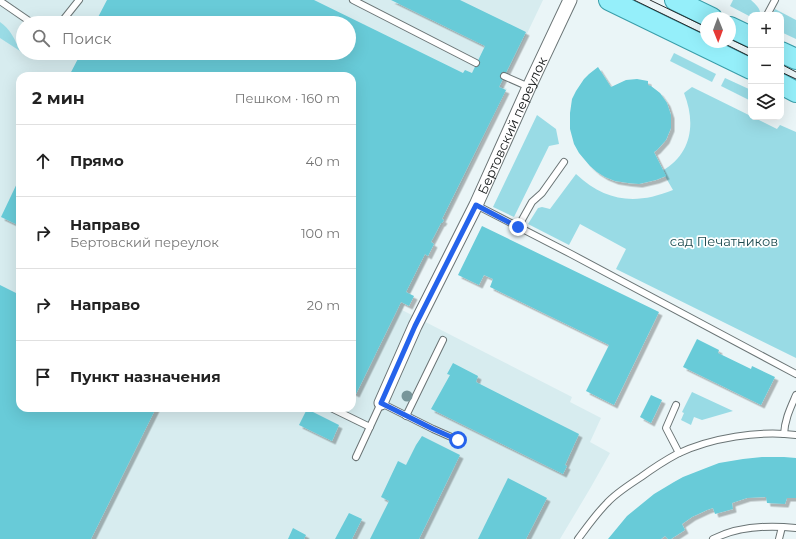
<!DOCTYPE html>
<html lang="ru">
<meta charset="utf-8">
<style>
body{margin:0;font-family:Montserrat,sans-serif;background:#f6f6f6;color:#222}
.controls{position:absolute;right:12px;top:12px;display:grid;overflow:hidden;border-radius:8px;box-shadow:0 4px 16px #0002}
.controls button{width:36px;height:36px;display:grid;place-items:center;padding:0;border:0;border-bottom:1px solid #e0e0e0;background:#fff;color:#222;font:20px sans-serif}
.compass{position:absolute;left:700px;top:12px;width:36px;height:36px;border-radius:50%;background:#fff;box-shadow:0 4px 16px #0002;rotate:179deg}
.stop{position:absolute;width:12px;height:12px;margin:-9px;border:3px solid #2563eb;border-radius:50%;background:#fff}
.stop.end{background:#2563eb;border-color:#fff;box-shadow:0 1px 4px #0008}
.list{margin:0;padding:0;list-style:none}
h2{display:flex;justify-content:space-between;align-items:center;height:52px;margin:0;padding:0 16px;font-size:17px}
h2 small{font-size:13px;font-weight:400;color:#767676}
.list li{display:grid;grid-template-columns:26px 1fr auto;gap:12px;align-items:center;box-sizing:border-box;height:72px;padding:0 16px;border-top:1px solid #e0e0e0}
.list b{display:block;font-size:15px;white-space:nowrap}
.list p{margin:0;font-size:13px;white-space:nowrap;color:#767676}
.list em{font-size:13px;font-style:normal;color:#767676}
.icon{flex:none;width:22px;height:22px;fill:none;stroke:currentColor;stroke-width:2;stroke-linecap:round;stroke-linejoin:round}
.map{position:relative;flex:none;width:796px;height:539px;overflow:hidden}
.search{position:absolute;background:#fff;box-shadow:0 4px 16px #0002;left:16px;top:16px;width:340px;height:44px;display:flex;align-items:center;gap:10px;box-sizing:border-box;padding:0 14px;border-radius:22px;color:#767676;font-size:15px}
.panel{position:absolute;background:#fff;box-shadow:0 4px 16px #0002;left:16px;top:72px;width:340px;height:340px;border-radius:12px}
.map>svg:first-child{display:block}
.built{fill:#d7ecef;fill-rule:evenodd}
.green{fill:#99dbe5}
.building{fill:#68cbd8;filter:url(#shadow)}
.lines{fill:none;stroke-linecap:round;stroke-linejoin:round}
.lane-casing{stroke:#6a7475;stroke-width:8}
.street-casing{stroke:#6a7475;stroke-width:15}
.primary-casing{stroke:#399da9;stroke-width:22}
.lane{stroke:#fff;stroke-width:6}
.street{stroke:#fff;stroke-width:13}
.primary{stroke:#95effa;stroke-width:20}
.tram{stroke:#282d2e;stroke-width:1}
.tree{fill:#78969a}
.route{stroke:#2563eb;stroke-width:5}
.labels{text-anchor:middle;stroke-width:3.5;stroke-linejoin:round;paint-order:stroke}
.street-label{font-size:13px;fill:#121617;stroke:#fff}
.park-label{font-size:13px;fill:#1b494e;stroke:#fff}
</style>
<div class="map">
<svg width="796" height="539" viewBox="0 0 796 539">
<defs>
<filter id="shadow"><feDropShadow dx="3.5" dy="3.5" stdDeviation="0" flood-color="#0004"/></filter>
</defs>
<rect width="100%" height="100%" fill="#eaf5f7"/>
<path class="built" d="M 0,0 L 543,0 L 502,86 L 507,89 L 402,310 L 572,397 L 570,402 L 601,418 L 590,442 L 610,453 L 591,487 L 560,539 L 0,539 ZM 23,23 L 349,23 L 349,53 L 23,53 ZM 20,76 L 352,76 L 352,408 L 20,408 Z"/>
<g class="green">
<path d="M 733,0 L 751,0 C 755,4 761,8 760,15 L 751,15 L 751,17 L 730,6 Z"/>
<polygon points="775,9 796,20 796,39 781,32 781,15 772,15"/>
<path d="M 0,22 C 10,29 15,39 20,51 L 0,38 Z"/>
<polygon points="674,53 716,74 712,82 670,61"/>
<polygon points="725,78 751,90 751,101 721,86"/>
<path d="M 692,87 L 777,129 L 780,125 L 796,132 L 796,358 L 616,269 L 626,249 L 580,224 L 569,245 L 528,224 L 538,208 L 542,207 L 550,209 L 576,174 C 606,202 636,205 673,190 L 662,171 C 692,154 696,123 684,93 Z"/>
<polygon points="537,115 556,129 559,144 549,146 514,217 493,207"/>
<polygon points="692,392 733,411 702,420 694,417 691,425 681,420 684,413 682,412"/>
</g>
<g class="building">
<polygon points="107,0 314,0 463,73 465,70 472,73 485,46 391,0 460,0 526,32 499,87 506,90 442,219 444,220 442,223 441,223 431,242 434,244 428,256 425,254 406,292 414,296 409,306 401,302 356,394 352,392 352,76 69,76 81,53 349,53 349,23 95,23"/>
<polygon points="598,67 611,87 626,80 637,79 648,81 648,85 651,86 660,93 667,103 671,115 671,128 666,140 657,150 654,152 666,176 656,180 639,184 628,183 615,181 605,177 597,172 590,166 579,153 574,144 570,129 570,113 572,99 576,91 584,79 589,74"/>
<polygon points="20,177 20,226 1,217"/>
<polygon points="482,226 659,312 614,405 586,391 609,345 490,287 493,279 484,275 479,285 458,275"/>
<polygon points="0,285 20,295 20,408 156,408 91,539 0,539"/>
<polygon points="697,339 719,350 718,353 751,369 752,366 775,377 761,405 683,367"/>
<polygon points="453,363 478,376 476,382 579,434 565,465 567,466 563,474 431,409 450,375 447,374"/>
<polygon points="651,395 662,400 651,423 640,417"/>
<polygon points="307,409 339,425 332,441 299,425"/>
<polygon points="422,436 460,455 419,539 370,539 389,501 381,497 398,461 406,465 416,445"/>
<polygon points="762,457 784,457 796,458 796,498 787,498 785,504 767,503 766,497 747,498 732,503 733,509 715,514 713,508 707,510 692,517 682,524 685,530 671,539 668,539 665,536 661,539 608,539 627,516 654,494 674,482 683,477 706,468 719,463 743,459"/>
<polygon points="508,478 547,498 526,539 478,539"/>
<polygon points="349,513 362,519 352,539 335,539"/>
<polygon points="293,528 306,535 304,539 288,539"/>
</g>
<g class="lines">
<defs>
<g id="lane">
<polyline points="353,0 476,63"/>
<polyline points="0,1 32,23 34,23"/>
<polyline points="767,15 775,0"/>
<polyline points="56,23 63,20 79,0"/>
<polyline points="504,76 529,87"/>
<polyline points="476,205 571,254 796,374"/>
<polyline points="518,227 532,202 542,193 564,162"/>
<polyline points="676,405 666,428 679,453"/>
<polyline points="331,408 370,427"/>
<polyline points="406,416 443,340"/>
<path d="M 784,434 C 785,419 790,409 796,395"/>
<polyline points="356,457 381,403 433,429 458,440"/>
<path d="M 578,539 C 587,527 596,514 607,503 C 616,493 629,485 641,477 C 652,469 664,461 677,454 C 710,438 760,430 796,435"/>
<path d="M 713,539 C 739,526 768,525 796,528"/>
<polyline points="779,539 782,527"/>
</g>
<g id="street">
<path id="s1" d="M 381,403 L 415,326 L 476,205 L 529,87 L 570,0"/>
</g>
<g id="primary">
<polyline points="609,0 751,69"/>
<polyline points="675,0 712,18"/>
<polyline points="730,27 751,37"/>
<polyline points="781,52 796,59"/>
<polyline points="781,84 796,92"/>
</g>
</defs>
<use href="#lane" class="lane-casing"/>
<use href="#street" class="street-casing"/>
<use href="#primary" class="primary-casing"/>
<use href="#lane" class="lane"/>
<use href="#street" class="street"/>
<use href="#primary" class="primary"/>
<g class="tram">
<polyline points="634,0 706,35"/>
<polyline points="650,0 706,27"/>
<polyline points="730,39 751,49"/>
<polyline points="721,42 751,57"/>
<polyline points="781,64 796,72"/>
<polyline points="781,72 796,79"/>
</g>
</g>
<circle class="tree" cx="407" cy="396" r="5.5"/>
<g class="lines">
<polyline class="route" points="458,440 433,429 381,403 415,326 476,205 518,227"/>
</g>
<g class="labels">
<g class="street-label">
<text dy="5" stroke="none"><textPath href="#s1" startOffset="307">Бертовский переулок</textPath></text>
</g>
<g class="park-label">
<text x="724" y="246">сад Печатников</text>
</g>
</g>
</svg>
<div class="controls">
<button>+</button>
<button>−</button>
<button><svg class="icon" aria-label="layers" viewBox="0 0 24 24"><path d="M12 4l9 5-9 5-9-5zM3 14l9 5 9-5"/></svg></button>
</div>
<svg class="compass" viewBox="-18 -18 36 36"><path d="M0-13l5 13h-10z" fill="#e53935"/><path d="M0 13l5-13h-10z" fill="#767676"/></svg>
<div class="stop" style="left:458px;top:440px"></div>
<div class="stop end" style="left:518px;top:227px"></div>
<div class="search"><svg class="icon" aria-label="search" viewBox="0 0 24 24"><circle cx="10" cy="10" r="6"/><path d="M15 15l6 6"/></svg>Поиск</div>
<section class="panel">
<h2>2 мин<small>Пешком · 160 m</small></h2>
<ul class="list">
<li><svg class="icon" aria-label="ahead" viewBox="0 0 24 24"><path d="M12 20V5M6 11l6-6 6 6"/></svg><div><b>Прямо</b></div><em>40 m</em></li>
<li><svg class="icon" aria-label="right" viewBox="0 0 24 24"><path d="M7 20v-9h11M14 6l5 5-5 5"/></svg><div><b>Направо</b><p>Бертовский переулок</p></div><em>100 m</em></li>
<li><svg class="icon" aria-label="right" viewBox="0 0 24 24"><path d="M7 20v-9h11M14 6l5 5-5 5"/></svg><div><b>Направо</b></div><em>20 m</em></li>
<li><svg class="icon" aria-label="arrive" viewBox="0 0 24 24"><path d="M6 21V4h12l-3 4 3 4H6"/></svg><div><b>Пункт назначения</b></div></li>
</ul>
</section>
</div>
